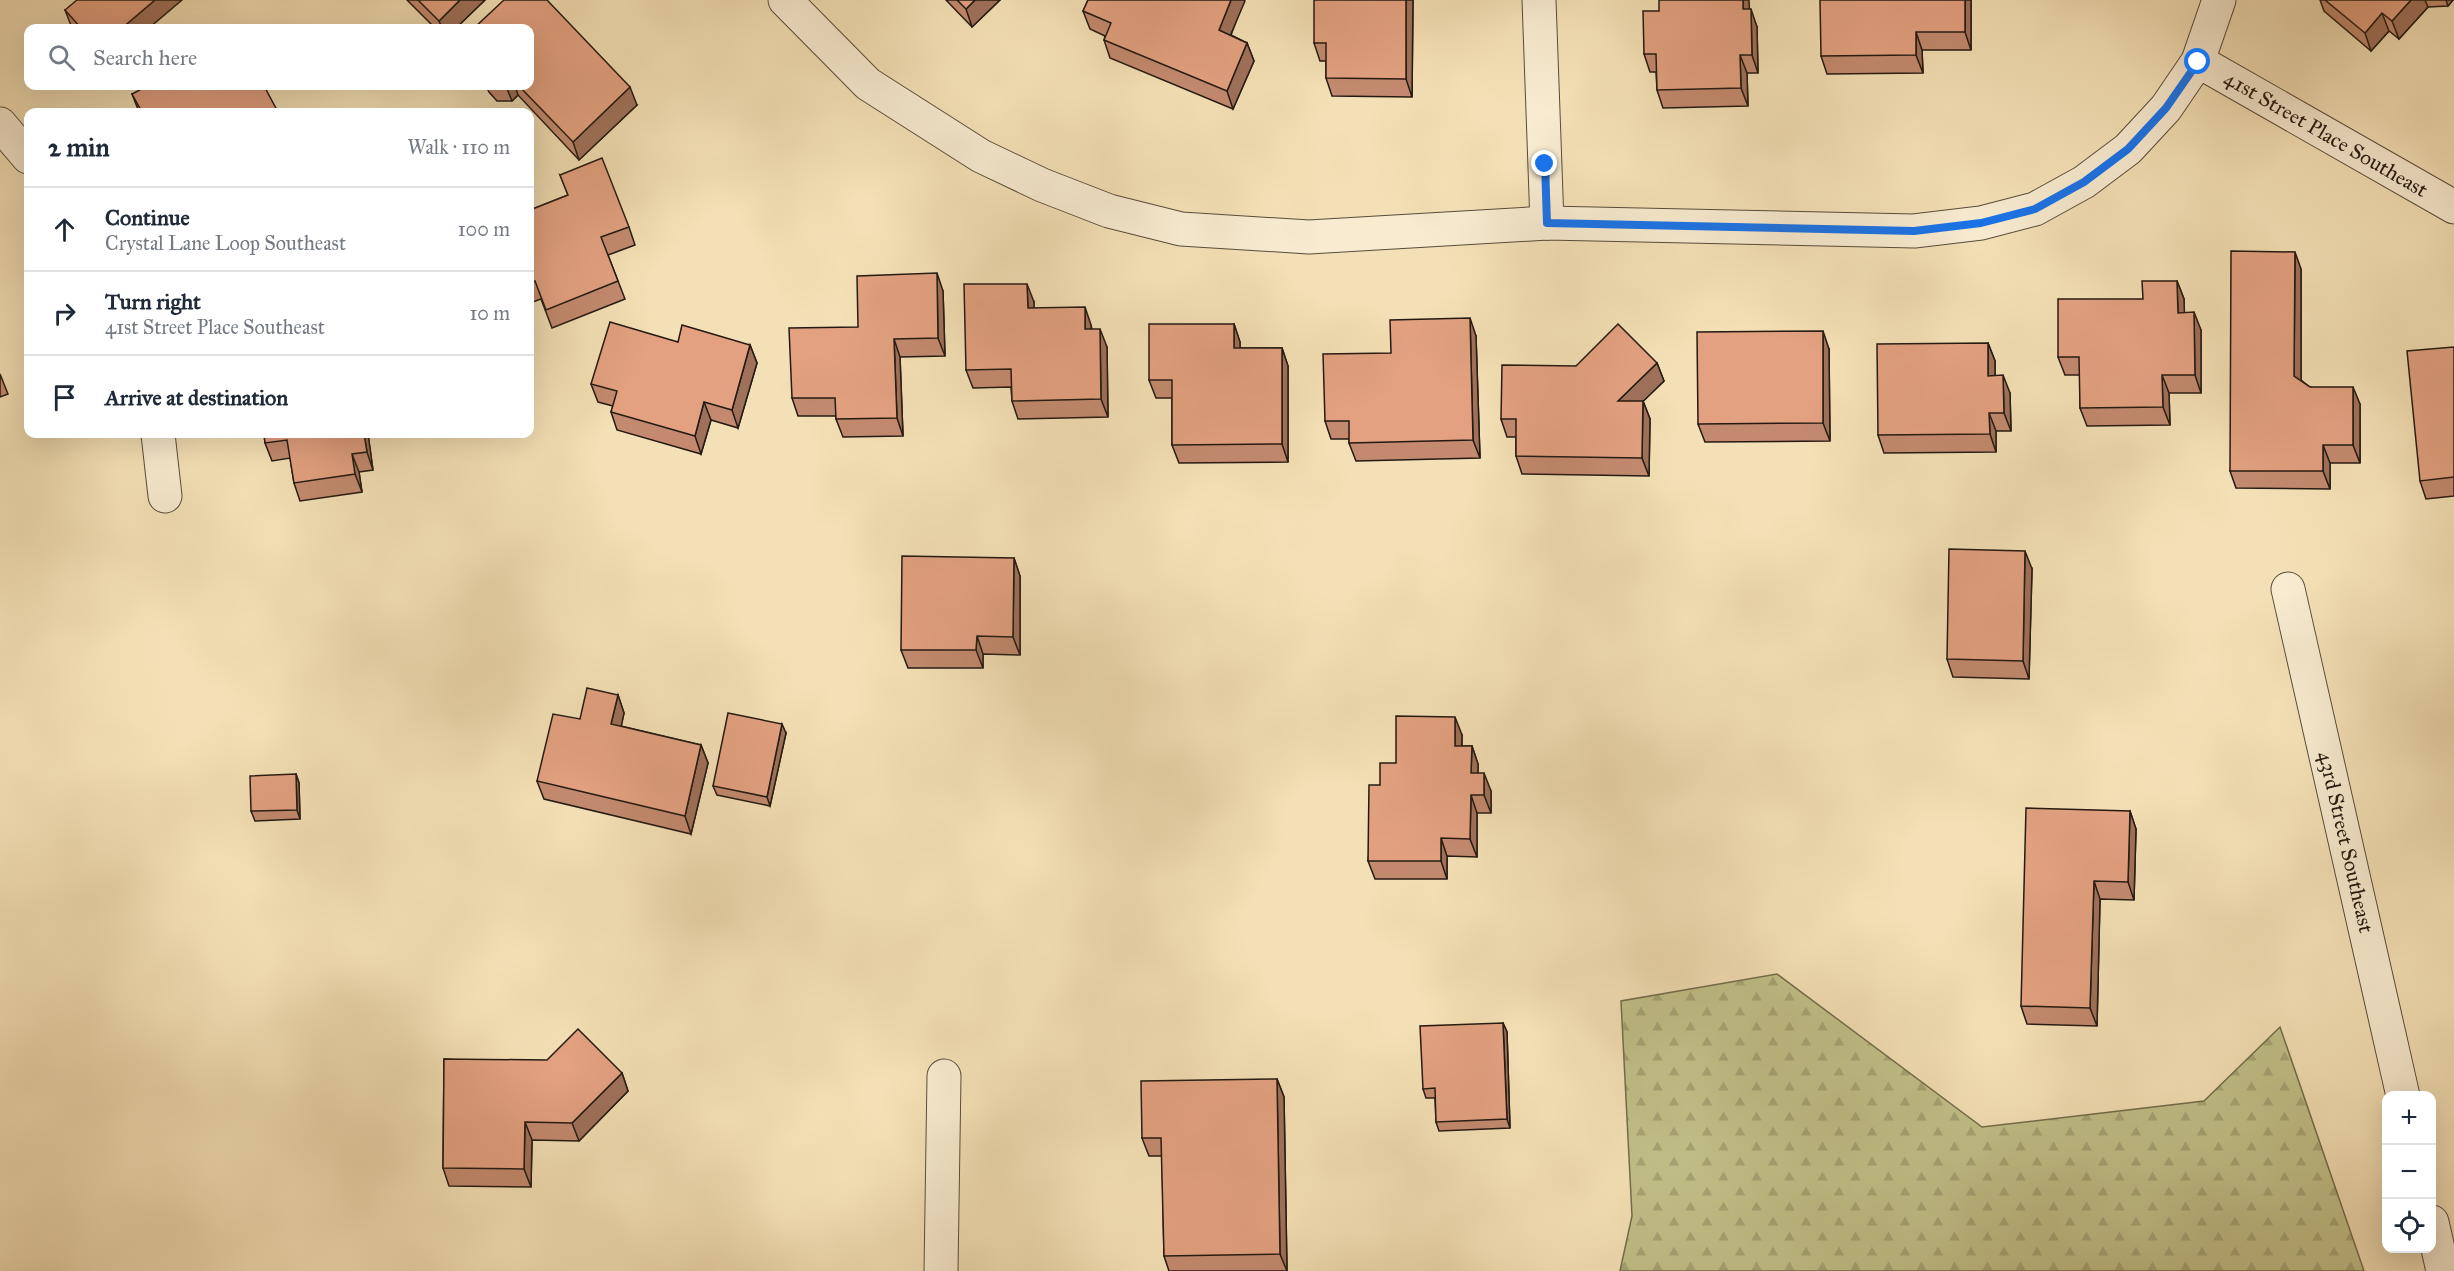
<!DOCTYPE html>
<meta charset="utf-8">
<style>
body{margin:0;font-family:"IM FELL Great Primer",serif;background:#f2f2f3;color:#1f2937}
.controls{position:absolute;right:18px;bottom:18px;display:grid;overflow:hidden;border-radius:12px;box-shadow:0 6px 24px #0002}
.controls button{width:54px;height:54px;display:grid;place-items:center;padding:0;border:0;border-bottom:2px solid #e0e1e3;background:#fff;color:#1f2937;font:30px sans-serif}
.stop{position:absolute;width:18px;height:18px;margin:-14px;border:4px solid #1a73e8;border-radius:50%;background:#fff}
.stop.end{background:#1a73e8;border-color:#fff;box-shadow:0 2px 6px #0008}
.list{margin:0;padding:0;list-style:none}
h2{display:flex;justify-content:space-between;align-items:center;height:78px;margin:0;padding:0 24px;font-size:26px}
h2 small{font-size:20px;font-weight:400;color:#747a83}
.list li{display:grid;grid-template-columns:39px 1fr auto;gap:18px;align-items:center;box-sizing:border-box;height:84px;padding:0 24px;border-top:2px solid #e0e1e3}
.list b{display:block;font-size:22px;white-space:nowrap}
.list p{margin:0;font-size:20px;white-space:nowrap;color:#747a83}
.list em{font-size:20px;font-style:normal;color:#747a83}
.icon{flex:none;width:33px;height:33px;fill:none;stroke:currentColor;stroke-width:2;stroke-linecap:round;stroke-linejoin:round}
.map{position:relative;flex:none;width:2454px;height:1271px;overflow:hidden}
.search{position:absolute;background:#fff;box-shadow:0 6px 24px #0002;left:24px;top:24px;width:510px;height:66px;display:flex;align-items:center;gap:15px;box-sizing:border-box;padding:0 21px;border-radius:12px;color:#747a83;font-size:22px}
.panel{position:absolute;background:#fff;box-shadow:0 6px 24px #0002;left:24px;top:108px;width:510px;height:330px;border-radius:12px}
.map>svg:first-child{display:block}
.forest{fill:url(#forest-firs);stroke:#736d4e;stroke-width:1.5}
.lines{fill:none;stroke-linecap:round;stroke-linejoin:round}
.minor-casing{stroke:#584c3b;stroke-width:35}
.minor{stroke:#f8ebd0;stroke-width:33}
.wall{fill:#c38a6f;stroke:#241a12;stroke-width:1.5}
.shaded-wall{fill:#9f715a;stroke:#241a12;stroke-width:1.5}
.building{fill:#e3a181;stroke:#241a12;stroke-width:1.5}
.route{stroke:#1a73e8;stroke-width:8}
.labels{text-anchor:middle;stroke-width:5;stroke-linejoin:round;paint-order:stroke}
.street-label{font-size:21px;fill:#241a12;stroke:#f8ebd0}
</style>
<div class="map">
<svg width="2454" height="1271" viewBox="0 0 2454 1271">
<defs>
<pattern id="forest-firs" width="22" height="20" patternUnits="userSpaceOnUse" patternTransform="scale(1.5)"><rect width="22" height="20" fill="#c2c089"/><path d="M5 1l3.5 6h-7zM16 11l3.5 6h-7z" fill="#a7a475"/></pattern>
</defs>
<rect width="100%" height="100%" fill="#f4e0b6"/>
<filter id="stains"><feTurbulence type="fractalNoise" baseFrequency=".00333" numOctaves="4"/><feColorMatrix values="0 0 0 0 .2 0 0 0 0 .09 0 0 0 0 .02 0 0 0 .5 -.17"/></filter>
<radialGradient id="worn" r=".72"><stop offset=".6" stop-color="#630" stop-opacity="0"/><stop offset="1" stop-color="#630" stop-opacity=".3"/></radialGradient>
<polygon class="forest" points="1777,974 1982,1127 2204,1101 2280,1027 2364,1271 1620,1271 1632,1216 1621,1001"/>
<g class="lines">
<defs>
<g id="minor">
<polyline points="785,0 868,84 981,156 1042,185 1109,211 1181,229 1309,237 1547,223 1914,231 1981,223 2035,209 2084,182 2128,149 2166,108 2198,61 2219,0"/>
<polyline points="1539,0 1547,223"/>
<polyline points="2198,61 2454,207"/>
<polyline points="0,124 28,157"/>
<polyline points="158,434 165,496"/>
<polyline points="2288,589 2403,1096"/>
<polyline points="2432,1222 2443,1271"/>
<polyline points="941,1271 944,1076"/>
</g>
</defs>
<use href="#minor" class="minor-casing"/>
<use href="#minor" class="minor"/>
</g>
<g class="wall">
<polygon points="407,0 485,0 456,28 435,28"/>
<polygon points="946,0 1000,0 972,27"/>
<polygon points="1088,0 1244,0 1231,35 1247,43 1254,61 1233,109 1110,58 1104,40 1105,36 1090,29 1083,11"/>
<polygon points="1413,0 1412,97 1332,96 1326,78 1326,61 1320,61 1314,43"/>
<polygon points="1971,0 1971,50 1922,50 1923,73 1827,74 1821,56"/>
<polygon points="2320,0 2453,0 2448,6 2428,7 2399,39 2389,31 2371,51 2324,11"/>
<polygon points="1749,9 1757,27 1758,73 1747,73 1748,106 1663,108 1657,90 1656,72 1650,72 1644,54"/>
<polygon points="65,10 149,28 72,28"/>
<polygon points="486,86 530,86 637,105 579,160 518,95 512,101 497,101 489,92"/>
<polygon points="132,94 278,112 139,112"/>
<polygon points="560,175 629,227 635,245 608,255 625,299 552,328 541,299 530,303 530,210 568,195"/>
<polygon points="2301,269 2301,380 2310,387 2360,404 2360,463 2330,463 2330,489 2236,488 2230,471"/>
<polygon points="2177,281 2184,299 2184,312 2201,330 2201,393 2169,393 2170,425 2087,426 2080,408 2080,375 2065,375 2058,357 2143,299"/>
<polygon points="943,291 945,356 900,357 903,436 843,437 836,419 836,416 798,416 792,398 858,327"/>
<polygon points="1034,302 1034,308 1091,325 1092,329 1107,347 1108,417 1018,419 1012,401 1011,387 973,388 966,370"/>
<polygon points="1234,324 1240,342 1240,348 1282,348 1288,366 1288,462 1179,463 1172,445 1172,398 1156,398 1149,380"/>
<polygon points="1476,336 1480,458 1356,461 1349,443 1349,439 1331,439 1325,421 1391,353"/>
<polygon points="678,342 750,345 757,363 738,428 711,420 701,454 617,430 611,412 613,406 598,402 591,384"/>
<polygon points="1988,343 1995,361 1995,375 2010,393 2011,431 1996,431 1996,452 1884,453 1878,435"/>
<polygon points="2454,347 2454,496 2426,499 2420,481"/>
<polygon points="1829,349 1830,441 1705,442 1698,424"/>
<polygon points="1657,363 1664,381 1643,401 1650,419 1649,476 1522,474 1516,456 1516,437 1507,437 1501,419 1576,366"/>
<polygon points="0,374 8,394 0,397"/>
<polygon points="264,434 368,434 373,470 359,472 362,492 300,501 294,483 290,458 272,461 265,443"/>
<polygon points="1014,558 1020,576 1020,655 983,654 983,668 908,668 901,650"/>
<polygon points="2032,569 2029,679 1953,677 1947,659"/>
<polygon points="618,695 624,713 621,726 701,745 708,763 691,834 544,799 537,781 580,719"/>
<polygon points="786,733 770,806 717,795 713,786"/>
<polygon points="1462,735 1462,746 1472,746 1478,764 1478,773 1491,791 1491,813 1477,813 1477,857 1447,856 1447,879 1375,879 1368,861 1380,785 1396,763"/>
<polygon points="296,774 299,783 300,819 255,821 251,811"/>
<polygon points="2130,811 2136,829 2134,900 2100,899 2097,1026 2027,1024 2021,1006"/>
<polygon points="1503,1023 1507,1032 1510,1128 1439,1131 1436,1122 1435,1098 1426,1098 1423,1089"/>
<polygon points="444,1059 622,1073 628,1091 579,1141 532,1140 531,1187 449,1186 443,1168"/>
<polygon points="1277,1079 1284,1097 1287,1271 1169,1271 1164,1256 1162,1156 1149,1156 1142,1138"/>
</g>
<g class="shaded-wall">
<polygon points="155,0 182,0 149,28 122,28"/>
<polygon points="460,0 485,0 456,28 442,28 439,21"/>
<polygon points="975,0 1000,0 972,27 966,9"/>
<polygon points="1231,0 1244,0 1245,1 1225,48 1219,30"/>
<polygon points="1406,0 1413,0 1412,97 1406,79"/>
<polygon points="1743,0 1749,0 1750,27 1743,9"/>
<polygon points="1965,0 1971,0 1971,50 1965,32"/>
<polygon points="2411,0 2425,0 2428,7 2399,39 2392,21"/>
<polygon points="2446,0 2453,0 2448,6"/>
<polygon points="1751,9 1757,27 1758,73 1752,55"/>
<polygon points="2382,13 2389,31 2371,51 2365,33"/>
<polygon points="1916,32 1922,50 1923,73 1916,55"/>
<polygon points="1247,43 1254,61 1233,109 1227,91"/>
<polygon points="1740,55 1747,73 1748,106 1741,88"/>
<polygon points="506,86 515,86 518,95 512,101"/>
<polygon points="630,87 637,105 579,160 573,142"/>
<polygon points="2295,252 2301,269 2301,394 2294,376"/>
<polygon points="937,273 943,291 945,356 938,338"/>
<polygon points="2177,281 2184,299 2185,331 2178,313"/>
<polygon points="1027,284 1034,302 1034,326 1028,308"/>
<polygon points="1085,307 1091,325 1092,347 1085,329"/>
<polygon points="2194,312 2201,330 2201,393 2195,375"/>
<polygon points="1470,318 1476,336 1480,458 1473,440"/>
<polygon points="1234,324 1240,342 1240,366 1234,348"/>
<polygon points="1100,329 1107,347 1108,417 1101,399"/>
<polygon points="1823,331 1829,349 1830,441 1823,423"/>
<polygon points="894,339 900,357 903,436 897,418"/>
<polygon points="1988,343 1995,361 1995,394 1988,376"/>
<polygon points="750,345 757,363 738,428 732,410"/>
<polygon points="1282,348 1288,366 1288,462 1282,444"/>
<polygon points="1657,363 1664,381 1625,419 1618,401"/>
<polygon points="2003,375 2010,393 2011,431 2004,413"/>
<polygon points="2162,375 2169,393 2170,425 2163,407"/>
<polygon points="2353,387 2360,404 2360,463 2353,445"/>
<polygon points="1643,401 1650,419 1649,476 1642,458"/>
<polygon points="704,402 711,420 701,454 695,436"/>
<polygon points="1989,413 1996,431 1996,452 1990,434"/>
<polygon points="364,434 368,434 373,470 367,452"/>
<polygon points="2323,445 2330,463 2330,489 2323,471"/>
<polygon points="352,454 359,472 362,492 355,474"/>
<polygon points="2025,551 2032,569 2029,679 2023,661"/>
<polygon points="1014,558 1020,576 1020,655 1013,637"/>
<polygon points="977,636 983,654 983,668 976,650"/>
<polygon points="618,695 624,713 618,742 611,724"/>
<polygon points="1455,717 1462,735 1461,764 1455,746"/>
<polygon points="782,724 786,733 770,806 767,797"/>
<polygon points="701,745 708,763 691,834 685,816"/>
<polygon points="1472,746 1478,764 1478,791 1471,773"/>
<polygon points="1484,773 1491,791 1491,813 1484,795"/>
<polygon points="296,774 299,783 300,819 297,810"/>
<polygon points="1471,795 1477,813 1477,857 1470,839"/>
<polygon points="2130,811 2136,829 2134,900 2128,882"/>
<polygon points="1441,838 1447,856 1447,879 1441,861"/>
<polygon points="2094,881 2100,899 2097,1026 2090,1008"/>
<polygon points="1503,1023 1507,1032 1510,1128 1507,1119"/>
<polygon points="622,1073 628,1091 579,1141 572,1123"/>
<polygon points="1277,1079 1284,1097 1287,1271 1280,1254"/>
<polygon points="525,1122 532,1140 531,1187 524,1169"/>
</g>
<g class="building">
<polygon points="77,0 155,0 122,28 81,28 65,10"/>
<polygon points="418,0 460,0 439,21"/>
<polygon points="504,0 547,0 630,87 573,142 519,86 530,86 530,28 474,28"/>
<polygon points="957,0 975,0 966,9"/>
<polygon points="1088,0 1231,0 1219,30 1247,43 1227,91 1104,40 1111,23 1083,11"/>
<polygon points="1314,0 1406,0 1406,79 1326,78 1326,43 1314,43"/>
<polygon points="1659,0 1743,0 1743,9 1751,9 1752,55 1740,55 1741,88 1657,90 1656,54 1644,54 1643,11 1659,11"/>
<polygon points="1820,0 1965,0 1965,32 1916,32 1916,55 1821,56"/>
<polygon points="2325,0 2411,0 2392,21 2382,13 2365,33"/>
<polygon points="147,86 264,86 278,112 142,112 132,94"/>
<polygon points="602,158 629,227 601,237 618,281 546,310 535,281 530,283 530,210 568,195 560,175"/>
<polygon points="2231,251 2295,252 2294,376 2310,387 2353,387 2353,445 2323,445 2323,471 2230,471"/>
<polygon points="937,273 938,338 894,339 897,418 836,419 835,398 792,398 789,328 858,327 857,276"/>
<polygon points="2142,281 2177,281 2178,313 2194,312 2195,375 2162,375 2163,407 2080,408 2079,357 2058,357 2058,299 2143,299"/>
<polygon points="964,284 1027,284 1028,308 1085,307 1085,329 1100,329 1101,399 1012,401 1011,369 966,370"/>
<polygon points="1470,318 1473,440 1349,443 1349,421 1325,421 1323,354 1391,353 1390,320"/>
<polygon points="610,322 678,342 682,325 750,345 732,410 704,402 695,436 611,412 617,391 591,384"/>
<polygon points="1149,324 1234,324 1234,348 1282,348 1282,444 1172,445 1172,380 1149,380"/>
<polygon points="1618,324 1657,363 1618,401 1643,401 1642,458 1516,456 1516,419 1501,419 1502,365 1576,366"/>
<polygon points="1823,331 1823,423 1698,424 1697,332"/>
<polygon points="1988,343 1988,376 2003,375 2004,413 1989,413 1990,434 1878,435 1877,344"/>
<polygon points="2454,347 2454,477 2420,481 2407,351"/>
<polygon points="264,434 364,434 367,452 352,454 355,474 294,483 287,440 265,443"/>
<polygon points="1949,549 2025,551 2023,661 1947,659"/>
<polygon points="902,556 1014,558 1013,637 977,636 976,650 901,650"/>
<polygon points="587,688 618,695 611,724 701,745 685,816 537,781 553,714 580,719"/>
<polygon points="728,713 782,724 767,797 713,786"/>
<polygon points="1396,716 1455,717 1455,746 1472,746 1471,773 1484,773 1484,795 1471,795 1470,839 1441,838 1441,861 1368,861 1369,785 1380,785 1380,763 1396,763"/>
<polygon points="296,774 297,810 251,811 250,776"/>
<polygon points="2026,808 2130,811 2128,882 2094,881 2090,1008 2021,1006"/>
<polygon points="1503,1023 1507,1119 1436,1122 1435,1088 1423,1089 1420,1026"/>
<polygon points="578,1029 622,1073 572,1123 525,1122 524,1169 443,1168 444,1059 547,1060"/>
<polygon points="1277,1079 1280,1254 1164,1256 1161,1138 1142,1138 1141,1081"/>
</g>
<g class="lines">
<polyline class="route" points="1545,164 1547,223 1914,231 1981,223 2035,209 2084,182 2128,149 2166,108 2198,62"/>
</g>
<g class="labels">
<g class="street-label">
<text transform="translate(2326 134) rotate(30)" y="7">41st Street Place Southeast</text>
<text transform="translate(2346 842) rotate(77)" y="7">43rd Street Southeast</text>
</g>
</g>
<rect width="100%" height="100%" filter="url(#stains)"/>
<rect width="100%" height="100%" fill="url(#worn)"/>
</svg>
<div class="controls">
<button>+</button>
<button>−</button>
<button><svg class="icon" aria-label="locate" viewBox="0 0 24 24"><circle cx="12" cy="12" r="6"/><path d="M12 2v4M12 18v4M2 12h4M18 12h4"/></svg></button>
</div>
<div class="stop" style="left:2198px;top:62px"></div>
<div class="stop end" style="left:1545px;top:164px"></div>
<div class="search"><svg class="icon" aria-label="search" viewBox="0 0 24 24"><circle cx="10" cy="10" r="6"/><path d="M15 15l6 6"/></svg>Search here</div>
<section class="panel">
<h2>2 min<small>Walk · 110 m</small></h2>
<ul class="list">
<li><svg class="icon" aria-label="ahead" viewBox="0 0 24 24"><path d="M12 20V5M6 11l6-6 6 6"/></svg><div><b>Continue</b><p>Crystal Lane Loop Southeast</p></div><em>100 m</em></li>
<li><svg class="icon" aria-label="right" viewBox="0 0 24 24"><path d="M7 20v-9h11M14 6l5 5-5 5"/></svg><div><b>Turn right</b><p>41st Street Place Southeast</p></div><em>10 m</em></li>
<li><svg class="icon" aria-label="arrive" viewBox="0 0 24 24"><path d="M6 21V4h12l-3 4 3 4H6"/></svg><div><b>Arrive at destination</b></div></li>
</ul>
</section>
</div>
